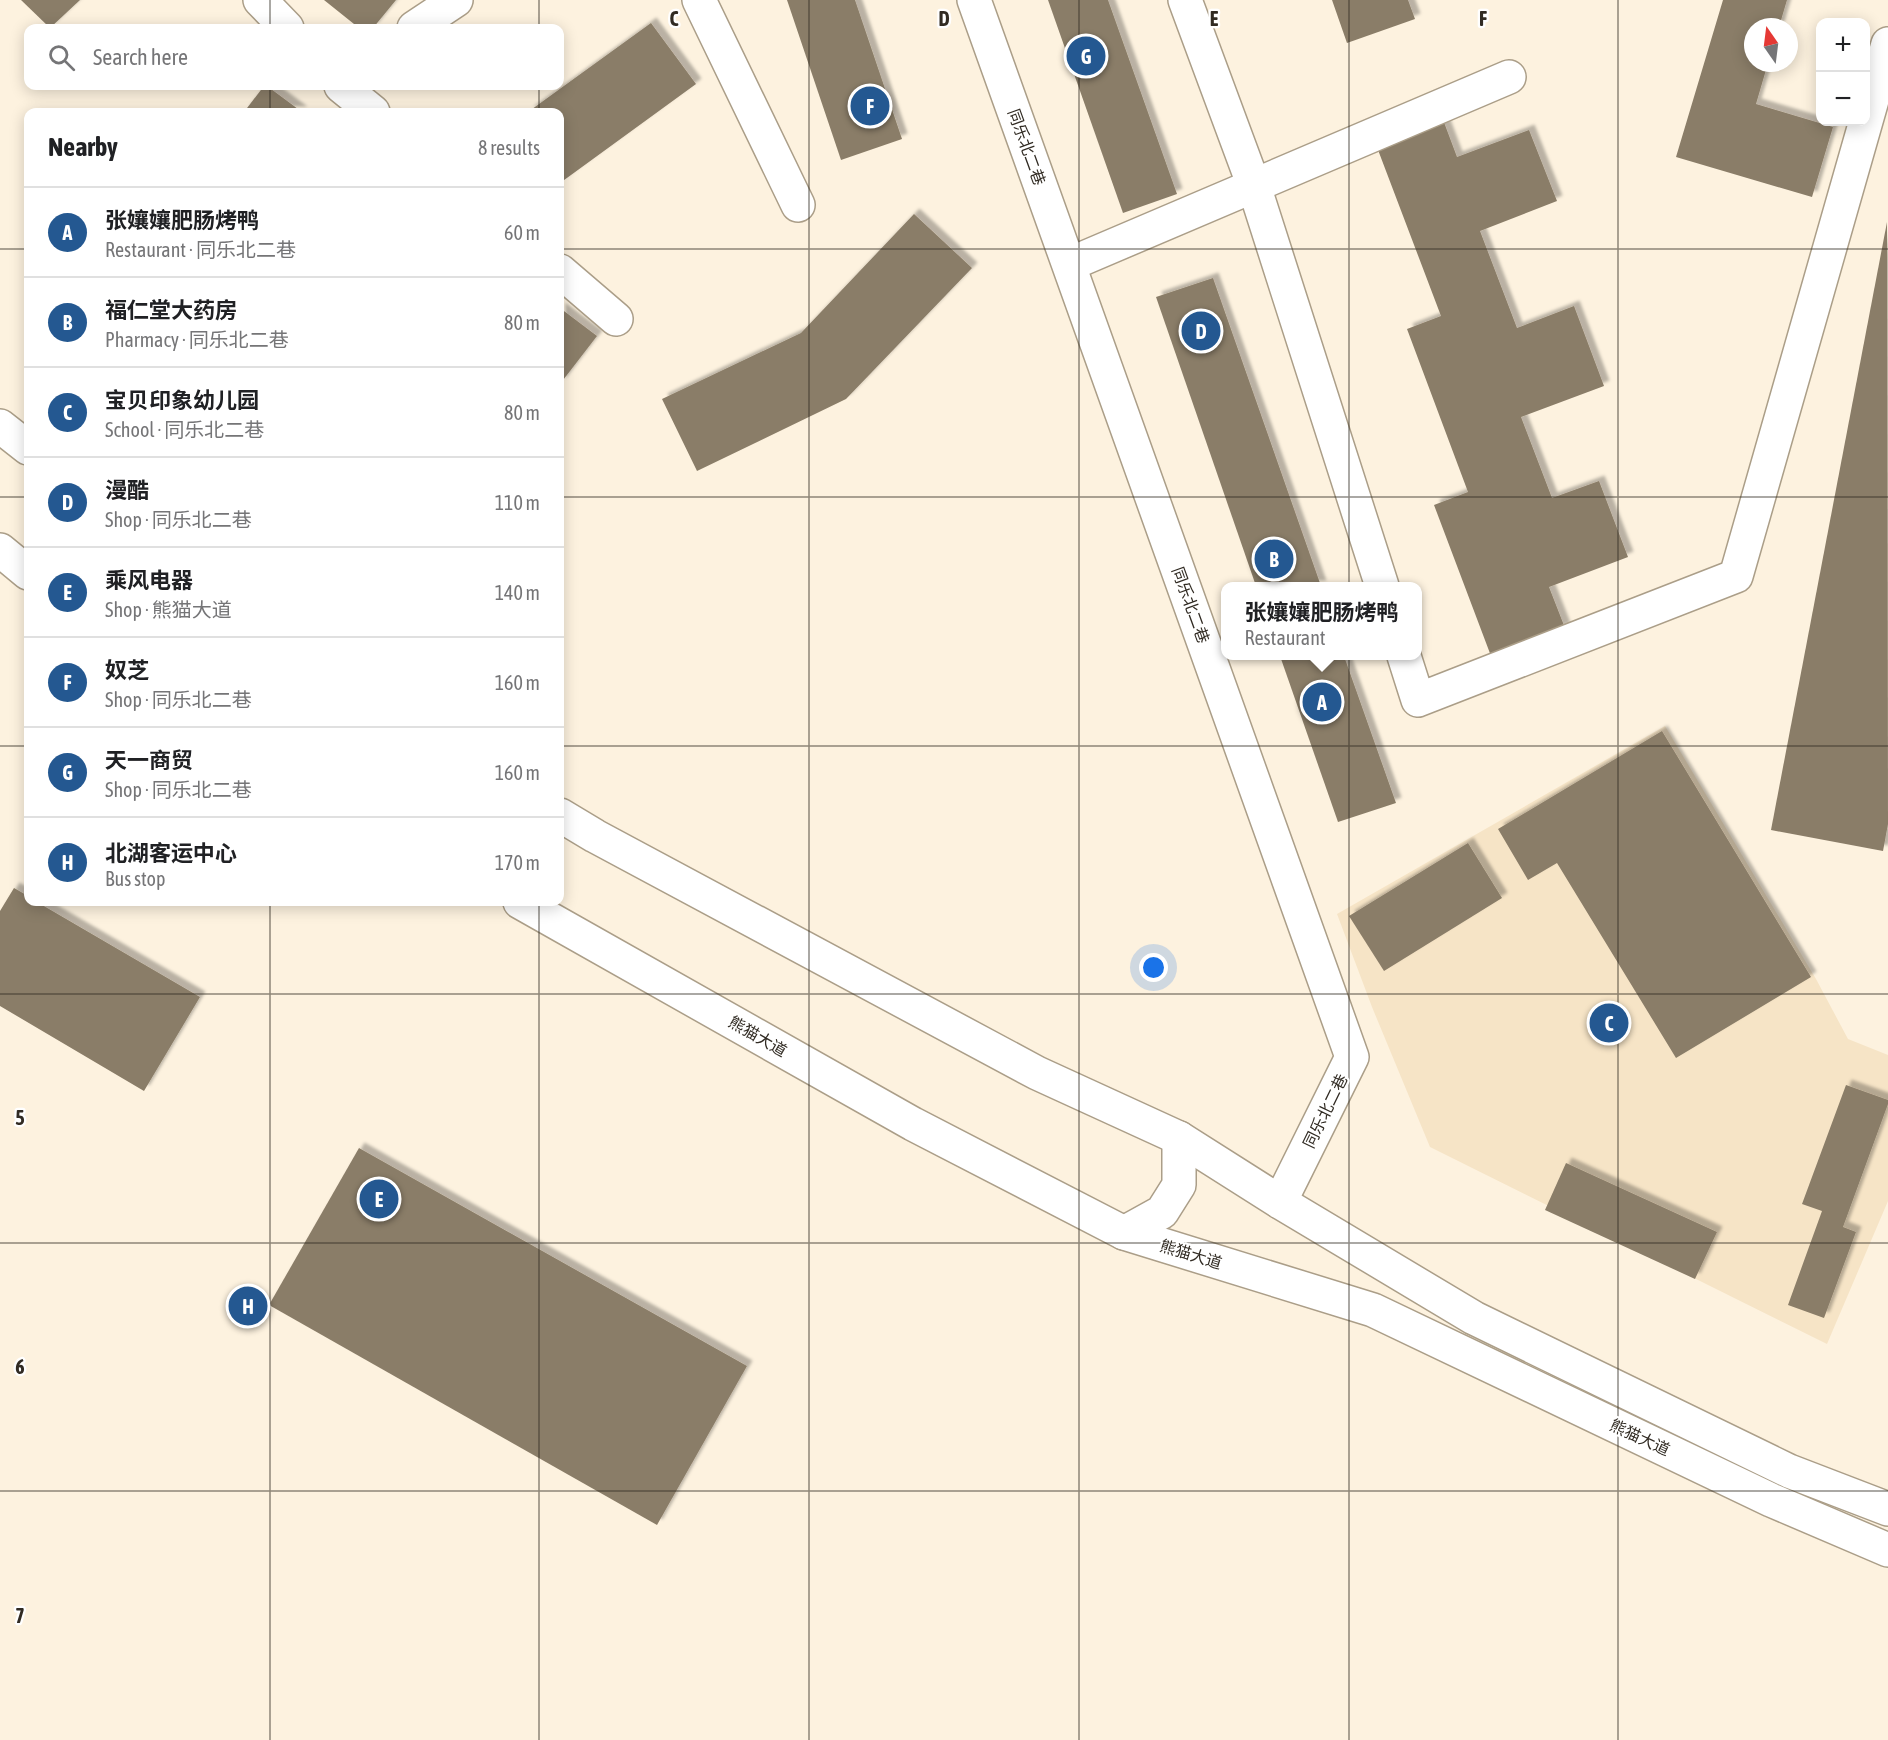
<!DOCTYPE html>
<meta charset="utf-8">
<style>
body{margin:0;font-family:"Asap Condensed","Noto Sans SC",sans-serif;background:#f6f6f6;color:#202124}
.controls{position:absolute;right:18px;top:18px;display:grid;overflow:hidden;border-radius:12px;box-shadow:0 3px 15px #0003}
.controls button{width:54px;height:54px;display:grid;place-items:center;padding:0;border:0;border-bottom:2px solid #e0e0e0;background:#fff;color:#202124;font:30px sans-serif}
.compass{position:absolute;left:1744px;top:18px;width:54px;height:54px;border-radius:50%;background:#fff;box-shadow:0 3px 15px #0003;rotate:346deg}
.you{position:absolute;left:1154px;top:968px;width:21px;height:21px;margin:-15px;border:4px solid #fff;border-radius:50%;background:#1a73e8;box-shadow:0 0 0 9px #1a73e833}
.badge{display:grid;place-items:center;width:39px;height:39px;border-radius:50%;background:#245891;color:#fff;font-size:20px;font-weight:700}
.pin{position:absolute;translate:-50% -50%;border:3px solid #fff;box-shadow:0 2px 6px #0006}
.popup{position:absolute;left:1221px;top:582px;width:201px;height:78px;box-sizing:border-box;display:grid;place-content:center;border-radius:12px;background:#fff;filter:drop-shadow(0 2px 4px #0005);font-size:20px;white-space:nowrap;color:#757577}
.popup b{font-size:22px;color:#202124}
.popup::after{content:'';position:absolute;left:50%;top:100%;margin-left:-12px;border:12px solid transparent;border-top-color:#fff}
.list{margin:0;padding:0;list-style:none}
h2{display:flex;justify-content:space-between;align-items:center;height:78px;margin:0;padding:0 24px;font-size:26px}
h2 small{font-size:20px;font-weight:400;color:#757577}
.list li{display:grid;grid-template-columns:39px 1fr auto;gap:18px;align-items:center;box-sizing:border-box;height:90px;padding:0 24px;border-top:2px solid #e0e0e0}
.list b{display:block;font-size:22px;white-space:nowrap}
.list p{margin:0;font-size:20px;white-space:nowrap;color:#757577}
.list em{font-size:20px;font-style:normal;color:#757577}
.icon{flex:none;width:33px;height:33px;fill:none;stroke:currentColor;stroke-width:2;stroke-linecap:round;stroke-linejoin:round}
.map{position:relative;flex:none;width:1888px;height:1740px;overflow:hidden}
.search{position:absolute;background:#fff;box-shadow:0 3px 15px #0003;left:24px;top:24px;width:540px;height:66px;display:flex;align-items:center;gap:15px;box-sizing:border-box;padding:0 21px;border-radius:12px;color:#757577;font-size:22px}
.panel{position:absolute;background:#fff;box-shadow:0 3px 15px #0003;left:24px;top:108px;width:540px;height:798px;border-radius:12px}
.map>svg:first-child{display:block}
.built{fill:#f6e4c6}
.building{fill:#8a7d68;filter:url(#shadow)}
.lines{fill:none;stroke-linecap:round;stroke-linejoin:round}
.minor-casing{stroke:#ab9e88;stroke-width:36}
.major-casing{stroke:#ab9e88;stroke-width:36}
.minor{stroke:#fff;stroke-width:33}
.major{stroke:#fff;stroke-width:33}
.grid{fill:none;stroke:#312b23;stroke-width:1.5;stroke-opacity:0.55}
.labels{text-anchor:middle;stroke-width:4.5;stroke-linejoin:round;paint-order:stroke}
.street-label{font-size:16px;fill:#312b23;stroke:#fff}
.grid-label{font-size:20px;text-anchor:middle;font-weight:bold;fill:#312b23;stroke:#fff;stroke-width:4.5;stroke-linejoin:round;paint-order:stroke}
</style>
<div class="map">
<svg width="1888" height="1740" viewBox="0 0 1888 1740">
<defs>
<filter id="shadow"><feDropShadow dx="5.5" dy="-5.5" stdDeviation="1.5" flood-color="#0004"/></filter>
</defs>
<rect width="100%" height="100%" fill="#fdf2df"/>
<polygon class="built" points="1665,726 1816,979 1848,1039 1888,1055 1888,1201 1827,1344 1430,1147 1372,1007 1337,914"/>
<g class="building">
<polygon points="21,0 80,0 50,28"/>
<polygon points="324,0 396,0 373,28 359,28"/>
<polygon points="787,0 855,0 902,139 841,160"/>
<polygon points="1048,0 1108,0 1177,194 1123,213"/>
<polygon points="1332,0 1408,0 1415,19 1347,43"/>
<polygon points="1723,0 1787,0 1779,27 1753,27 1753,63 1768,63 1756,104 1833,127 1812,197 1676,157"/>
<polygon points="651,23 696,84 560,183 560,112 528,112"/>
<polygon points="264,86 267,86 302,112 244,112"/>
<polygon points="1442,117 1457,157 1529,130 1557,201 1480,231 1517,328 1574,306 1604,386 1521,417 1552,498 1599,481 1628,557 1549,587 1565,628 1491,656 1434,505 1468,492 1407,329 1441,316 1375,142"/>
<polygon points="914,214 972,268 846,399 697,471 662,399 801,333"/>
<polygon points="1887,222 1888,824 1883,851 1771,830"/>
<polygon points="1213,278 1321,586 1256,586 1156,297"/>
<polygon points="560,308 597,336 560,384"/>
<polygon points="1280,656 1344,656 1396,803 1338,822"/>
<polygon points="1662,731 1811,977 1676,1058 1557,863 1528,880 1498,829"/>
<polygon points="1468,843 1502,898 1384,971 1349,916"/>
<polygon points="14,888 28,896 28,902 37,902 200,997 144,1091 0,1006 0,911"/>
<polygon points="1846,1085 1888,1100 1888,1104 1843,1227 1856,1232 1824,1318 1788,1305 1822,1211 1802,1204"/>
<polygon points="359,1148 747,1366 657,1525 269,1305"/>
<polygon points="1566,1163 1717,1232 1695,1279 1545,1210"/>
</g>
<g class="lines">
<defs>
<g id="minor">
<polyline points="260,0 287,28"/>
<polyline points="699,0 798,205"/>
<polyline points="974,0 1352,1057 1280,1202"/>
<polyline points="1185,0 1254,186 1382,586"/>
<polyline points="414,28 456,0"/>
<polyline points="341,86 373,112"/>
<polyline points="1070,264 1509,77"/>
<polyline points="560,271 616,319"/>
<polyline points="1404,656 1418,700 1736,576 1888,44"/>
</g>
<g id="major">
<polyline points="0,426 28,448"/>
<polyline points="0,550 28,573"/>
<polyline points="560,815 595,836 1037,1073 1179,1138 1280,1202 1474,1318 1789,1471 1888,1509"/>
<polyline points="520,902 913,1124 1124,1233 1373,1310 1771,1500 1888,1550"/>
<polyline points="1124,1233 1162,1212 1179,1185 1179,1138"/>
</g>
</defs>
<use href="#minor" class="minor-casing"/>
<use href="#major" class="major-casing"/>
<use href="#minor" class="minor"/>
<use href="#major" class="major"/>
</g>
<path class="grid" d="M 270,0 L 270,28M 539,0 L 539,28M 809,0 L 809,1740M 1079,0 L 1079,1740M 1349,0 L 1349,1740M 1618,0 L 1618,1740M 270,86 L 270,112M 539,86 L 539,112M 0,249 L 28,249M 560,249 L 1888,249M 0,497 L 28,497M 560,497 L 1888,497M 0,746 L 28,746M 560,746 L 1888,746M 270,902 L 270,1740M 539,902 L 539,1740M 0,994 L 1888,994M 0,1243 L 1888,1243M 0,1491 L 1888,1491"/>
<g class="labels">
<g class="street-label">
<text transform="translate(1027 147) rotate(70)" y="6">同乐北二巷</text>
<text transform="translate(1191 605) rotate(70)" y="6">同乐北二巷</text>
<text transform="translate(758 1036) rotate(30)" y="6">熊猫大道</text>
<text transform="translate(1325 1111) rotate(-64)" y="6">同乐北二巷</text>
<text transform="translate(1191 1254) rotate(17)" y="6">熊猫大道</text>
<text transform="translate(1640 1437) rotate(25)" y="6">熊猫大道</text>
</g>
</g>
<g class="grid-label">
<text x="674" y="26">C</text>
<text x="944" y="26">D</text>
<text x="1214" y="26">E</text>
<text x="1483" y="26">F</text>
<text x="20" y="1125">5</text>
<text x="20" y="1374">6</text>
<text x="20" y="1623">7</text>
</g>
</svg>
<div class="controls">
<button>+</button>
<button>−</button>
</div>
<svg class="compass" viewBox="-18 -18 36 36"><path d="M0-13l5 13h-10z" fill="#e53935"/><path d="M0 13l5-13h-10z" fill="#757577"/></svg>
<div class="you"></div>
<div class="pin badge" style="left:1322px;top:702px">A</div>
<div class="popup"><b>张孃孃肥肠烤鸭</b>Restaurant</div>
<div class="pin badge" style="left:1274px;top:559px">B</div>
<div class="pin badge" style="left:1609px;top:1023px">C</div>
<div class="pin badge" style="left:1201px;top:331px">D</div>
<div class="pin badge" style="left:379px;top:1199px">E</div>
<div class="pin badge" style="left:870px;top:106px">F</div>
<div class="pin badge" style="left:1086px;top:56px">G</div>
<div class="pin badge" style="left:248px;top:1306px">H</div>
<div class="search"><svg class="icon" aria-label="search" viewBox="0 0 24 24"><circle cx="10" cy="10" r="6"/><path d="M15 15l6 6"/></svg>Search here</div>
<section class="panel">
<h2>Nearby<small>8 results</small></h2>
<ul class="list">
<li><span class="badge">A</span><div><b>张孃孃肥肠烤鸭</b><p>Restaurant · 同乐北二巷</p></div><em>60 m</em></li>
<li><span class="badge">B</span><div><b>福仁堂大药房</b><p>Pharmacy · 同乐北二巷</p></div><em>80 m</em></li>
<li><span class="badge">C</span><div><b>宝贝印象幼儿园</b><p>School · 同乐北二巷</p></div><em>80 m</em></li>
<li><span class="badge">D</span><div><b>漫酷</b><p>Shop · 同乐北二巷</p></div><em>110 m</em></li>
<li><span class="badge">E</span><div><b>乘风电器</b><p>Shop · 熊猫大道</p></div><em>140 m</em></li>
<li><span class="badge">F</span><div><b>奴芝</b><p>Shop · 同乐北二巷</p></div><em>160 m</em></li>
<li><span class="badge">G</span><div><b>天一商贸</b><p>Shop · 同乐北二巷</p></div><em>160 m</em></li>
<li><span class="badge">H</span><div><b>北湖客运中心</b><p>Bus stop</p></div><em>170 m</em></li>
</ul>
</section>
</div>
